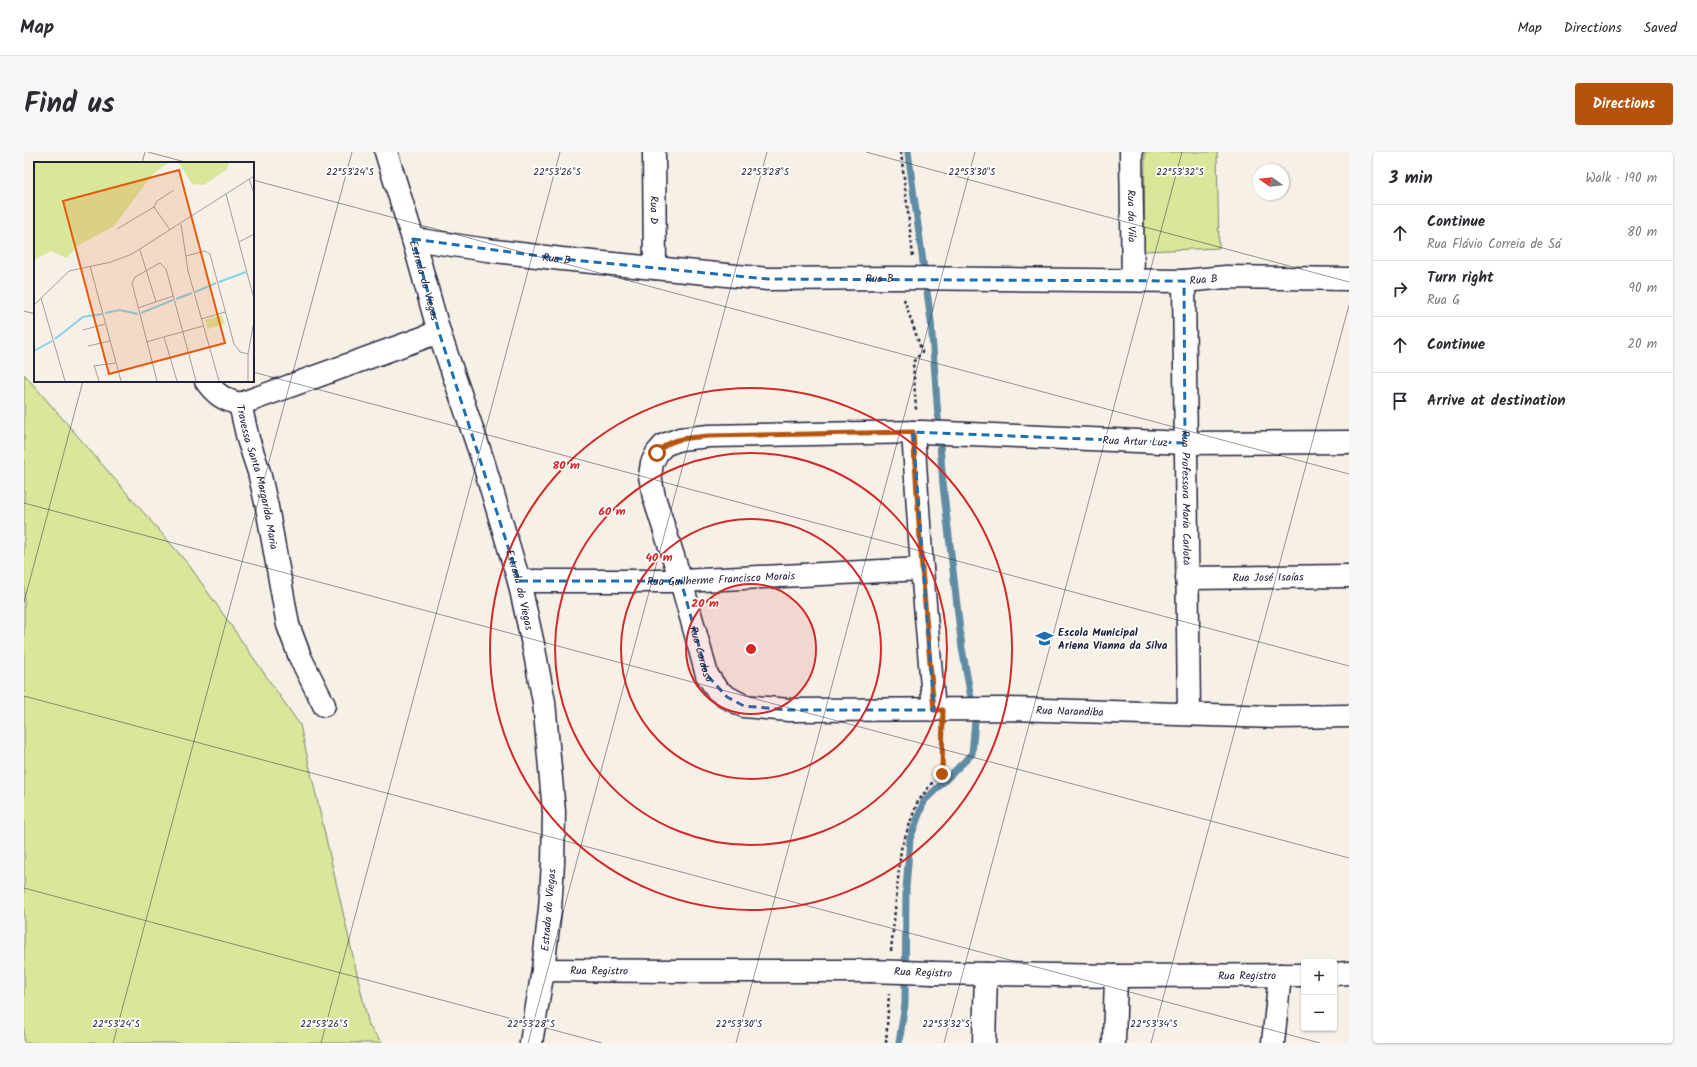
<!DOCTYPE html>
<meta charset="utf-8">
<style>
body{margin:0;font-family:Kalam,sans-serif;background:#f7f7f7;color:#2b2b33}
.controls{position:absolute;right:12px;bottom:12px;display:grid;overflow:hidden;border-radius:4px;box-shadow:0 1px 3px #0004}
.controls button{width:36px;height:36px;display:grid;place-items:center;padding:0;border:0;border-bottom:1px solid #e1e1e2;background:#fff;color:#2b2b33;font:20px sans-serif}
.compass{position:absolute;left:1229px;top:12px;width:36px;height:36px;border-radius:50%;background:#fff;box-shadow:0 1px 3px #0004;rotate:285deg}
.stop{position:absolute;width:12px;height:12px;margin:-9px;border:3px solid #b45309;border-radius:50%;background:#fff}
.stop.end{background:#b45309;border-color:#fff;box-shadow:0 1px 4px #0008}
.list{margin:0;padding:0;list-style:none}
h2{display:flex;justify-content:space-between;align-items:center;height:52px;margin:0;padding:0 16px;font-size:17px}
h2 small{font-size:13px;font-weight:400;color:#7c7c81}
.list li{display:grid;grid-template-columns:26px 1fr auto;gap:12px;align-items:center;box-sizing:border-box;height:56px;padding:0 16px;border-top:1px solid #e1e1e2}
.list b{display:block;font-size:15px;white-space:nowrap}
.list p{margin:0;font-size:13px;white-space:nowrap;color:#7c7c81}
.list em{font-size:13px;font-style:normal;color:#7c7c81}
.icon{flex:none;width:22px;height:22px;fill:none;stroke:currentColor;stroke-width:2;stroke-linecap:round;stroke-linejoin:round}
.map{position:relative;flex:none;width:1325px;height:891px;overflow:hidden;border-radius:4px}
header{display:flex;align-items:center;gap:24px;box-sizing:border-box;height:56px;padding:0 20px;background:#fff;border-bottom:1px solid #e1e1e2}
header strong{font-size:19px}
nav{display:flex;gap:22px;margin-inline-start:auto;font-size:14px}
.intro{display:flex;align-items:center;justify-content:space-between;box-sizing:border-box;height:96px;padding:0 24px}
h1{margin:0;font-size:28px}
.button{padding:10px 18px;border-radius:4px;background:#b45309;color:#fff;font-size:14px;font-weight:700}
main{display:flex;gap:24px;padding:0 24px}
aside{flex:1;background:#fff;border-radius:4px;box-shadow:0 1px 3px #0004}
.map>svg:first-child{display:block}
.green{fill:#d8e79a;stroke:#7d846a}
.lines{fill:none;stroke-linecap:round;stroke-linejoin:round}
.stream{stroke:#5f8ca3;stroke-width:7}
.minor-casing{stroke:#22223b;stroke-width:25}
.path{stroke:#22223b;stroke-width:2.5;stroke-dasharray:3 3;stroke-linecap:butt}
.minor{stroke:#fff;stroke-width:22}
.minor-bridge-casing{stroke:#22223b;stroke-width:25;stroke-linecap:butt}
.minor-bridge{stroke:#fff;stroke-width:22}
.route{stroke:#b45309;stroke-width:5}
.marked{fill:none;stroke:#1f6fb2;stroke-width:3;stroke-dasharray:8 5;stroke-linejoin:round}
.ticks{fill:none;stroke:#22223b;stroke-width:1;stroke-opacity:0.45}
.ring{fill:none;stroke:#d62828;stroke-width:2}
.labels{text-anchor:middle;stroke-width:3.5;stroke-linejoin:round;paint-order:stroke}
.street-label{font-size:11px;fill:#22223b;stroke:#fff}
.poi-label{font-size:11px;font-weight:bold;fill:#22223b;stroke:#fff;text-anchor:start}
.inset-river{fill:none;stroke:#87d2e8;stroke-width:2}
.inset-road{fill:none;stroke:#a19ea2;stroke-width:1}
.view{fill:#e8590c;fill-opacity:0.15;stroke:#e8590c;stroke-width:2}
.inset-edge{fill:none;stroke:#22223b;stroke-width:2}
.ticks-label{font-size:10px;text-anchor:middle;fill:#22223b;stroke:#fff;stroke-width:3.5;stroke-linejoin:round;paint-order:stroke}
.centre{fill:#d62828;stroke:#fff;stroke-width:2}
.ring-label{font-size:12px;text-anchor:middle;font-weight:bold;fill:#d62828;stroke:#fff;stroke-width:3.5;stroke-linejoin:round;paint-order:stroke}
</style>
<header>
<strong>Map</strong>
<nav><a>Map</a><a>Directions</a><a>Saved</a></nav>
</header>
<div class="intro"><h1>Find us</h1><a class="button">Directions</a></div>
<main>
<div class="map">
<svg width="1325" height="891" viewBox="0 0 1325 891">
<rect width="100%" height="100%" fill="#f6f0e7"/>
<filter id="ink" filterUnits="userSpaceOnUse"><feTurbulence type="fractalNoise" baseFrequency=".025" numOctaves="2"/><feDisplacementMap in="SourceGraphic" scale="8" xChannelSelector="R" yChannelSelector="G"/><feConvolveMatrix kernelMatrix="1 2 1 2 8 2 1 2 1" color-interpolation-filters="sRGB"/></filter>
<g filter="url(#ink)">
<g class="green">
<polygon points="1121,0 1193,0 1195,96 1120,99"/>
<polygon points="0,222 165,413 276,573 345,874 358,891 0,891"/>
</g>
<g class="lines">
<polyline class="stream" points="875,891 881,852 882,736 886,687 900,649 948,602 951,568 938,496 919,333 907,169 884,0"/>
<defs>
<g id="minor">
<path id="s1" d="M 362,0 L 389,87 L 415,180 L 459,309 L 495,429 L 510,497 L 520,550 L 530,660 L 529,711 L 526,757 L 519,818 L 507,891"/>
<path id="s2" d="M 630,0 L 631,116"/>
<path id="s3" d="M 1107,0 L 1109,128"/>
<path id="s4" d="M 389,87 L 463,98 L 538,107 L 744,127 L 872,126 L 1160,129 L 1202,125 L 1325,127"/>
<path id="s5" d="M 1160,129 L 1165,562"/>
<path d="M 182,229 C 191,242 200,248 216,252"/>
<path id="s6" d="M 216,252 L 224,287 L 235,320 L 243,355 L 264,473 L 276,505 L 300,553"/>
<polyline points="216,252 415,180"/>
<polyline points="889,280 898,417 910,558"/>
<path id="s7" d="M 1325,290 L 1161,291 L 898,280 L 685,284 L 656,287 L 640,293 L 633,301 L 628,311 L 626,324 L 630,345 L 657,429 L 683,523 L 693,538 L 703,545 L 720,554 L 765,558 L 985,557 L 1252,565 L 1325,564"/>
<path id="s8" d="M 1163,426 L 1325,424"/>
<path id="s9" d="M 495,429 L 657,429 L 898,417"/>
<path id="s10" d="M 519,818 L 654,819 L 845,819"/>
<path id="s11" d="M 909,821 L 1092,824 L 1280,823"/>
<polyline points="1310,822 1325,821"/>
<polyline points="960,891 962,822"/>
<polyline points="1090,891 1092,824"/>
<polyline points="1249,891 1256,823"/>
</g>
</defs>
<use href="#minor" class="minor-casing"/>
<g class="path">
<polyline points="877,0 889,104"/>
<polyline points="880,147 898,200 889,210 892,258"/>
<polyline points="867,799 877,697 893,651 907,632 918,622 919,578"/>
<polyline points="862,891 865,842"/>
</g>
<use href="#minor" class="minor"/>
<defs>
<polyline id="minor-bridge" points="845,819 909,821"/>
</defs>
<use href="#minor-bridge" class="minor-bridge-casing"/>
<use href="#minor-bridge" class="minor-bridge"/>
</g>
</g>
<g class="lines" filter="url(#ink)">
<path class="route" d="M 633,301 C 647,285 665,286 685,284 L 889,280 L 898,417 L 910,558 L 919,558 L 918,622"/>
</g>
<path class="marked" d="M 389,87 L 538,107 L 744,127 L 1160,129 L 1161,291 L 889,280 L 910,558 L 765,558 L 720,554 L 703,545 L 683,523 L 657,429 L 495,429 L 415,180 Z"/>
<path class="ticks" d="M 124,0 L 165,11M 842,0 L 1325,130M 118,11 L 121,0M 229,28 L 1325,322M 0,159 L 11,162M 229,220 L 1325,514M 0,351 L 1325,706M 0,450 L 59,229M 0,544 L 1296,891M 0,736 L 578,891M 89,891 L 328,0M 297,891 L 536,0M 504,891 L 743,0M 712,891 L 951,0M 920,891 L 1158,0M 1127,891 L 1325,153"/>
<circle cx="727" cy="497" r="65" fill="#d62828" fill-opacity=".12"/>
<g class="ring">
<circle cx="727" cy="497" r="65"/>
<circle cx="727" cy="497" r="130"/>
<circle cx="727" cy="497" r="196"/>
<circle cx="727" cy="497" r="261"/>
</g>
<defs>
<symbol id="school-bare" viewBox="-9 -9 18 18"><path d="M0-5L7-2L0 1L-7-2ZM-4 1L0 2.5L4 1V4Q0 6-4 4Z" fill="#1f6fb2" stroke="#fff" stroke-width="2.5" paint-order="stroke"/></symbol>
</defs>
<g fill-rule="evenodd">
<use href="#school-bare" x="1008" y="474" width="25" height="25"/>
</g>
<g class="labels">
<g class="street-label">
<text dy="4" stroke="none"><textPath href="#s2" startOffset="58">Rua D</textPath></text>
<text dy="4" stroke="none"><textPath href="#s3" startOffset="64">Rua da Vila</textPath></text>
<text dy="4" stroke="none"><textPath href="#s4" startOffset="145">Rua B</textPath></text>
<text dy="4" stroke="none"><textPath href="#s4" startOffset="469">Rua B</textPath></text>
<text dy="4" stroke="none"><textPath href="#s4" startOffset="793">Rua B</textPath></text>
<text dy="4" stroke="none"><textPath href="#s1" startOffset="134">Estrada do Viegas</textPath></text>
<text transform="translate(1111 289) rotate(2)" y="4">Rua Artur Luz</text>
<text dy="4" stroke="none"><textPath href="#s6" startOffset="75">Travessa Santa Margarida Maria</textPath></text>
<text dy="4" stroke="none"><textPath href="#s5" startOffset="217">Rua Professora Maria Carlota</textPath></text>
<text dy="4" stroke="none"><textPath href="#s8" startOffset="81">Rua José Isaías</textPath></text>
<text dy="4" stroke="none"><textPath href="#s9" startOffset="202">Rua Guilherme Francisco Morais</textPath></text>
<text dy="4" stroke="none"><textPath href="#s1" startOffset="458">Estrada do Viegas</textPath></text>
<text dy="4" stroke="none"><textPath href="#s7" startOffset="907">Rua Cardoso</textPath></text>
<text dy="4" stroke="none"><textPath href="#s7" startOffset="1304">Rua Narandiba</textPath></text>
<text transform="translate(524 758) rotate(-85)" y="4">Estrada do Viegas</text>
<text dy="4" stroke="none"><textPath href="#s10" startOffset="56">Rua Registro</textPath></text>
<text transform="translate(899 820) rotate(2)" y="4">Rua Registro</text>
<text dy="4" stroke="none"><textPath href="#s11" startOffset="314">Rua Registro</textPath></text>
</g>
<g class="poi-label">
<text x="1034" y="484">Escola Municipal<tspan x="1034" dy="13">Ariena Vianna da Silva</tspan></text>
</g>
</g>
<g transform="translate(10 10)">
<rect width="220" height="220" fill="#f6f0e7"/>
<path d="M 0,1 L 134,1 L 118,13 L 80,64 L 43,84 L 33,96 L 17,89 L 2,97 L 0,105 ZM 145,1 L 195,1 L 192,8 L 170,23 L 158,22 ZM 188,153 L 191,162 L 174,167 L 171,158 Z" fill="#d8e79a"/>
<path class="inset-river" d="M 185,120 L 212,110M 161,130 L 182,121M 142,137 L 158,131M 71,151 L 86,148 L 104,152M 107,151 L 139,138M 21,177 L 49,155 L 68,152M 0,189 L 18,179M 220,219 L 220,200"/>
<path class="inset-road" d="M 215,17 L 220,31M 192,32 L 220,137M 120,45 L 136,68M 120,45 L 123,39 L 140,28M 147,62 L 154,109 L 185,219M 83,67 L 120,45M 205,80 L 220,72M 106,88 L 122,140M 152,94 L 171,89 L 176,92 L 200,182 L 206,190 L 214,192M 56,104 L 87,219M 7,136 L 31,219M 0,143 L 35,109 L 77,100 L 98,92 L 220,14M 104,146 L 139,134M 167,157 L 191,150M 49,168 L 71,162M 130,175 L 143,219M 112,180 L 169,164M 54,184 L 76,179M 60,203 L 65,219M 60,204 L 81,201M 123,219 L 98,121 L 101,115 L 126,101 L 132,107 L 162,219M 214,219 L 214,192 L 220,159"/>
<path class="view" d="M 145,8 L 191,181 L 75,212 L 29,39 Z"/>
<rect width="220" height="220" class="inset-edge"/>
</g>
<g class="ticks-label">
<text x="326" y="23">22°53'24"S</text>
<text x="533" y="23">22°53'26"S</text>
<text x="741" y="23">22°53'28"S</text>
<text x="948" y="23">22°53'30"S</text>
<text x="1156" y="23">22°53'32"S</text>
<text x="92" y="875">22°53'24"S</text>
<text x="300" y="875">22°53'26"S</text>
<text x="507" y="875">22°53'28"S</text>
<text x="715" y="875">22°53'30"S</text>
<text x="922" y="875">22°53'32"S</text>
<text x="1130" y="875">22°53'34"S</text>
</g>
<circle cx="727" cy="497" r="6" class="centre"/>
<g class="ring-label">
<text x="542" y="317">80 m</text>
<text x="588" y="363">60 m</text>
<text x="635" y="409">40 m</text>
<text x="681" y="455">20 m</text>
</g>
</svg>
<div class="controls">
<button>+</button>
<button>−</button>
</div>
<svg class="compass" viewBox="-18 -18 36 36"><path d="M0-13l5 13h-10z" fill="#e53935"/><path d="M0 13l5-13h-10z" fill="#7c7c81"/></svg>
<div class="stop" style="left:633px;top:301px"></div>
<div class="stop end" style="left:918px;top:622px"></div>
</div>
<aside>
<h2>3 min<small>Walk · 190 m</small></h2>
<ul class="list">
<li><svg class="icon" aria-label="ahead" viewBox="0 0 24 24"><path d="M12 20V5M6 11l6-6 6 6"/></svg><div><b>Continue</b><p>Rua Flávio Correia de Sá</p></div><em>80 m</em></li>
<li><svg class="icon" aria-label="right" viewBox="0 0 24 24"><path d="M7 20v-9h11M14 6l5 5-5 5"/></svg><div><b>Turn right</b><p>Rua G</p></div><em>90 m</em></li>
<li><svg class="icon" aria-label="ahead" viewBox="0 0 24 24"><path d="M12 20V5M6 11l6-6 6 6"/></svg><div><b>Continue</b></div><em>20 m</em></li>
<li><svg class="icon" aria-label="arrive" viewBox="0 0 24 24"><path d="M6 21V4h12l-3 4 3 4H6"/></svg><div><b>Arrive at destination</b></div></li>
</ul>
</aside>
</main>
